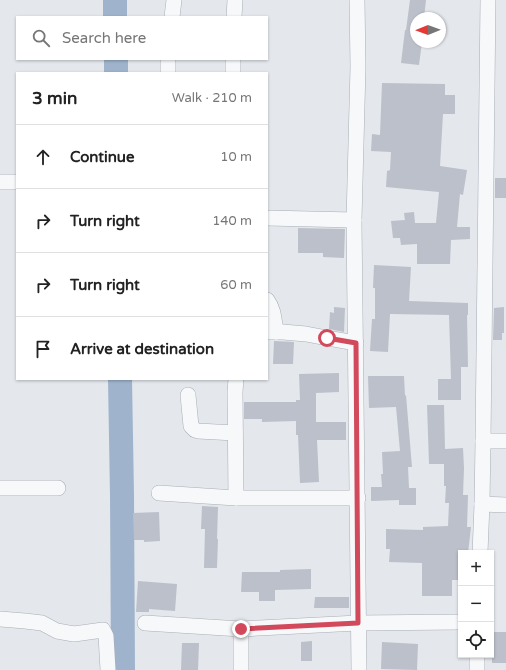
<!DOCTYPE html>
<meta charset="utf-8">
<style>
body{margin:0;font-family:"Varela Round",sans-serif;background:#f6f6f6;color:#222}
.controls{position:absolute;right:12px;bottom:12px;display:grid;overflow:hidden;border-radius:0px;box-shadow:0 1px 3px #0004}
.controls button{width:36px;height:36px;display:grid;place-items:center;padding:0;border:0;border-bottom:1px solid #e0e0e0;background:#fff;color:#222;font:20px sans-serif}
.compass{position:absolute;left:410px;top:12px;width:36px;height:36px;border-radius:50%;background:#fff;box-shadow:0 1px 3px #0004;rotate:269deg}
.stop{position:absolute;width:12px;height:12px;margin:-9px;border:3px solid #d1495b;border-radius:50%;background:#fff}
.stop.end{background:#d1495b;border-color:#fff;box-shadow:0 1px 4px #0008}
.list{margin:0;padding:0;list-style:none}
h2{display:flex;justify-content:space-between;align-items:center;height:52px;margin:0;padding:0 16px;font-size:17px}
h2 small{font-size:13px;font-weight:400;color:#767676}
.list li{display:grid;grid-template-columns:26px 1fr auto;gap:12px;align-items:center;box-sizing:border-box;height:64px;padding:0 16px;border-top:1px solid #e0e0e0}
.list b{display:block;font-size:15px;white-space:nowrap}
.list em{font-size:13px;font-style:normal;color:#767676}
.icon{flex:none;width:22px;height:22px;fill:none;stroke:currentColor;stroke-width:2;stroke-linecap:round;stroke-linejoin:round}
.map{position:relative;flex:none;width:506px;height:670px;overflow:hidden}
.search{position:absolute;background:#fff;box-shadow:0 1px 3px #0004;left:16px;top:16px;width:252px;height:44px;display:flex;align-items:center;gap:10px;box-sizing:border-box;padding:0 14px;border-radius:0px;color:#767676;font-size:15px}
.panel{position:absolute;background:#fff;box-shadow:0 1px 3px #0004;left:16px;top:72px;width:252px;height:308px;border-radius:0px}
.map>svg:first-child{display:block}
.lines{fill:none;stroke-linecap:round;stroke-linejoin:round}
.river{stroke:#9fb4cc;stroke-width:24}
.building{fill:#bbc0ca}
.minor-casing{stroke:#a9aeb7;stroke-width:16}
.minor{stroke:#f7f8fa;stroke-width:15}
.route{stroke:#d1495b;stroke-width:5}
</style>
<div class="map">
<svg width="506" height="670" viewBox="0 0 506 670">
<rect width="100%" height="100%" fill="#e4e7ec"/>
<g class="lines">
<g class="river">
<polyline points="115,0 115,17"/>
<polyline points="116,59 116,73"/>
<polyline points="120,379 122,495 123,670"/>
</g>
</g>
<g class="building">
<polygon points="410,0 426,0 424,18 416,18 416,42 422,42 419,65 401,63 405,30 406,30"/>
<polygon points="382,83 445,84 445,95 455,95 455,114 443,114 440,166 467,170 463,195 460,194 457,227 470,227 470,239 451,240 450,264 417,264 417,244 401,245 400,238 393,238 391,221 405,220 404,213 414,212 415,223 436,223 439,192 386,187 387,171 390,170 391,152 371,151 372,134 380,135"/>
<rect x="495" y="178" width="11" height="20"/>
<polygon points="298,228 345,229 344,258 323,257 323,253 298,253"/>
<polygon points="374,265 411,267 409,301 468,303 468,315 467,315 468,367 461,367 461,400 438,400 438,379 451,379 449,315 390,314 388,352 370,351 372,319 375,319 375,288 373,288"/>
<polygon points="334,307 345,308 344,332 329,329 330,312 334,313"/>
<polygon points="504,307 504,333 502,333 502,340 493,340 494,308"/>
<polygon points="274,341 294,342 293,364 273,364"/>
<polygon points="339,373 339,392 316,393 316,422 346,422 346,440 317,440 319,482 300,483 298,435 296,435 296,421 262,422 262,419 244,419 244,402 296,402 296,400 300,400 299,374"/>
<polygon points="368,376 404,376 405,396 406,395 412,467 408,467 409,488 416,488 416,505 399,505 399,500 371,501 371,487 382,487 381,474 383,474 382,452 400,451 396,407 369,408"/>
<polygon points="427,405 444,405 445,449 463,448 464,468 463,495 468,495 467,527 471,527 468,553 461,553 461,580 452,580 452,596 422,596 422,563 389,562 390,549 386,549 386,529 423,530 423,527 448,526 449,503 445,503 446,486 444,486 444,464 429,464"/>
<polygon points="202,506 218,507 217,539 218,539 217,568 204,568 205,529 201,529"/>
<polygon points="159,512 160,541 144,542 144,540 134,540 133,513"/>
<polygon points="311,569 311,589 275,590 275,601 259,601 259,592 241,592 242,572 280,572 280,570"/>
<polygon points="138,581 177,584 175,611 149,609 149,612 136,612"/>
<polygon points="315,597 349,597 349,608 314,608"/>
<rect x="492" y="632" width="14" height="31"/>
<polygon points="312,641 312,661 301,661 301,642"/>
<polygon points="382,642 418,644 417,670 381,669"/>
<polygon points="182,643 199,643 198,670 181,670"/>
</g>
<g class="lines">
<defs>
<g id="minor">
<polyline points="357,0 358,67 354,220 359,670"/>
<polyline points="172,17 174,0"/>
<polyline points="234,17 235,0"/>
<polyline points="168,73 168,59"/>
<polyline points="233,73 233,59"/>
<polyline points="0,182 17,182"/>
<polyline points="267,218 354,220"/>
<path d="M 267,300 C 274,309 274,320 276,332"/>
<polyline points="267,332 283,332 306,334 327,338 356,343"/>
<polyline points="188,395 191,426 195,430 198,431 235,433"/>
<polyline points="483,441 506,441"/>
<polyline points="0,488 58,488"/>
<polyline points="159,493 236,498 358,498"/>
<polyline points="236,498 235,392 236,379"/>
<polyline points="482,504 506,505"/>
<polyline points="480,553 482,504 483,441 488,0"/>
<polyline points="0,619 25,621 42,623 57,631 74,634 103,630 106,636 108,670"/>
<polyline points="145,623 241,629 358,623 461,622"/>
<polyline points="477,655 477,670"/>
<polyline points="241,670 241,629"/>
</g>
</defs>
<use href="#minor" class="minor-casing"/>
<use href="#minor" class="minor"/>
</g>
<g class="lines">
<polyline class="route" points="241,629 358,623 356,343 327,338"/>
</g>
</svg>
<div class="controls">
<button>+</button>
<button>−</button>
<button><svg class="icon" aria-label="locate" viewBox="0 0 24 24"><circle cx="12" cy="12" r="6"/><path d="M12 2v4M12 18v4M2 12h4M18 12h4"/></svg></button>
</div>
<svg class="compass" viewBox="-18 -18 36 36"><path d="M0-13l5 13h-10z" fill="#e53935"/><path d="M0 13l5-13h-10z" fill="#767676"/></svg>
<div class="stop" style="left:327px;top:338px"></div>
<div class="stop end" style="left:241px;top:629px"></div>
<div class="search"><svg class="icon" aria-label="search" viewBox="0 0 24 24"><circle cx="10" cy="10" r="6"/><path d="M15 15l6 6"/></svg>Search here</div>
<section class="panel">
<h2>3 min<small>Walk · 210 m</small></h2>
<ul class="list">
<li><svg class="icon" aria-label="ahead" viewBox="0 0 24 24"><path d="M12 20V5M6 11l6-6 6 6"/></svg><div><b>Continue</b></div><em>10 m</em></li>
<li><svg class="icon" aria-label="right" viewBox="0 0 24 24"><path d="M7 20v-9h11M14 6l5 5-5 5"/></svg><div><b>Turn right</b></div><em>140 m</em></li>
<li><svg class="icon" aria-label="right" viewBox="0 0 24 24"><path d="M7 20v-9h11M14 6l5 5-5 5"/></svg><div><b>Turn right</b></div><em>60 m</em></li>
<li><svg class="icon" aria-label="arrive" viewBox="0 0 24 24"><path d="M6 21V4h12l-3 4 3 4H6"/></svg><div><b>Arrive at destination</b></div></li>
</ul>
</section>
</div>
